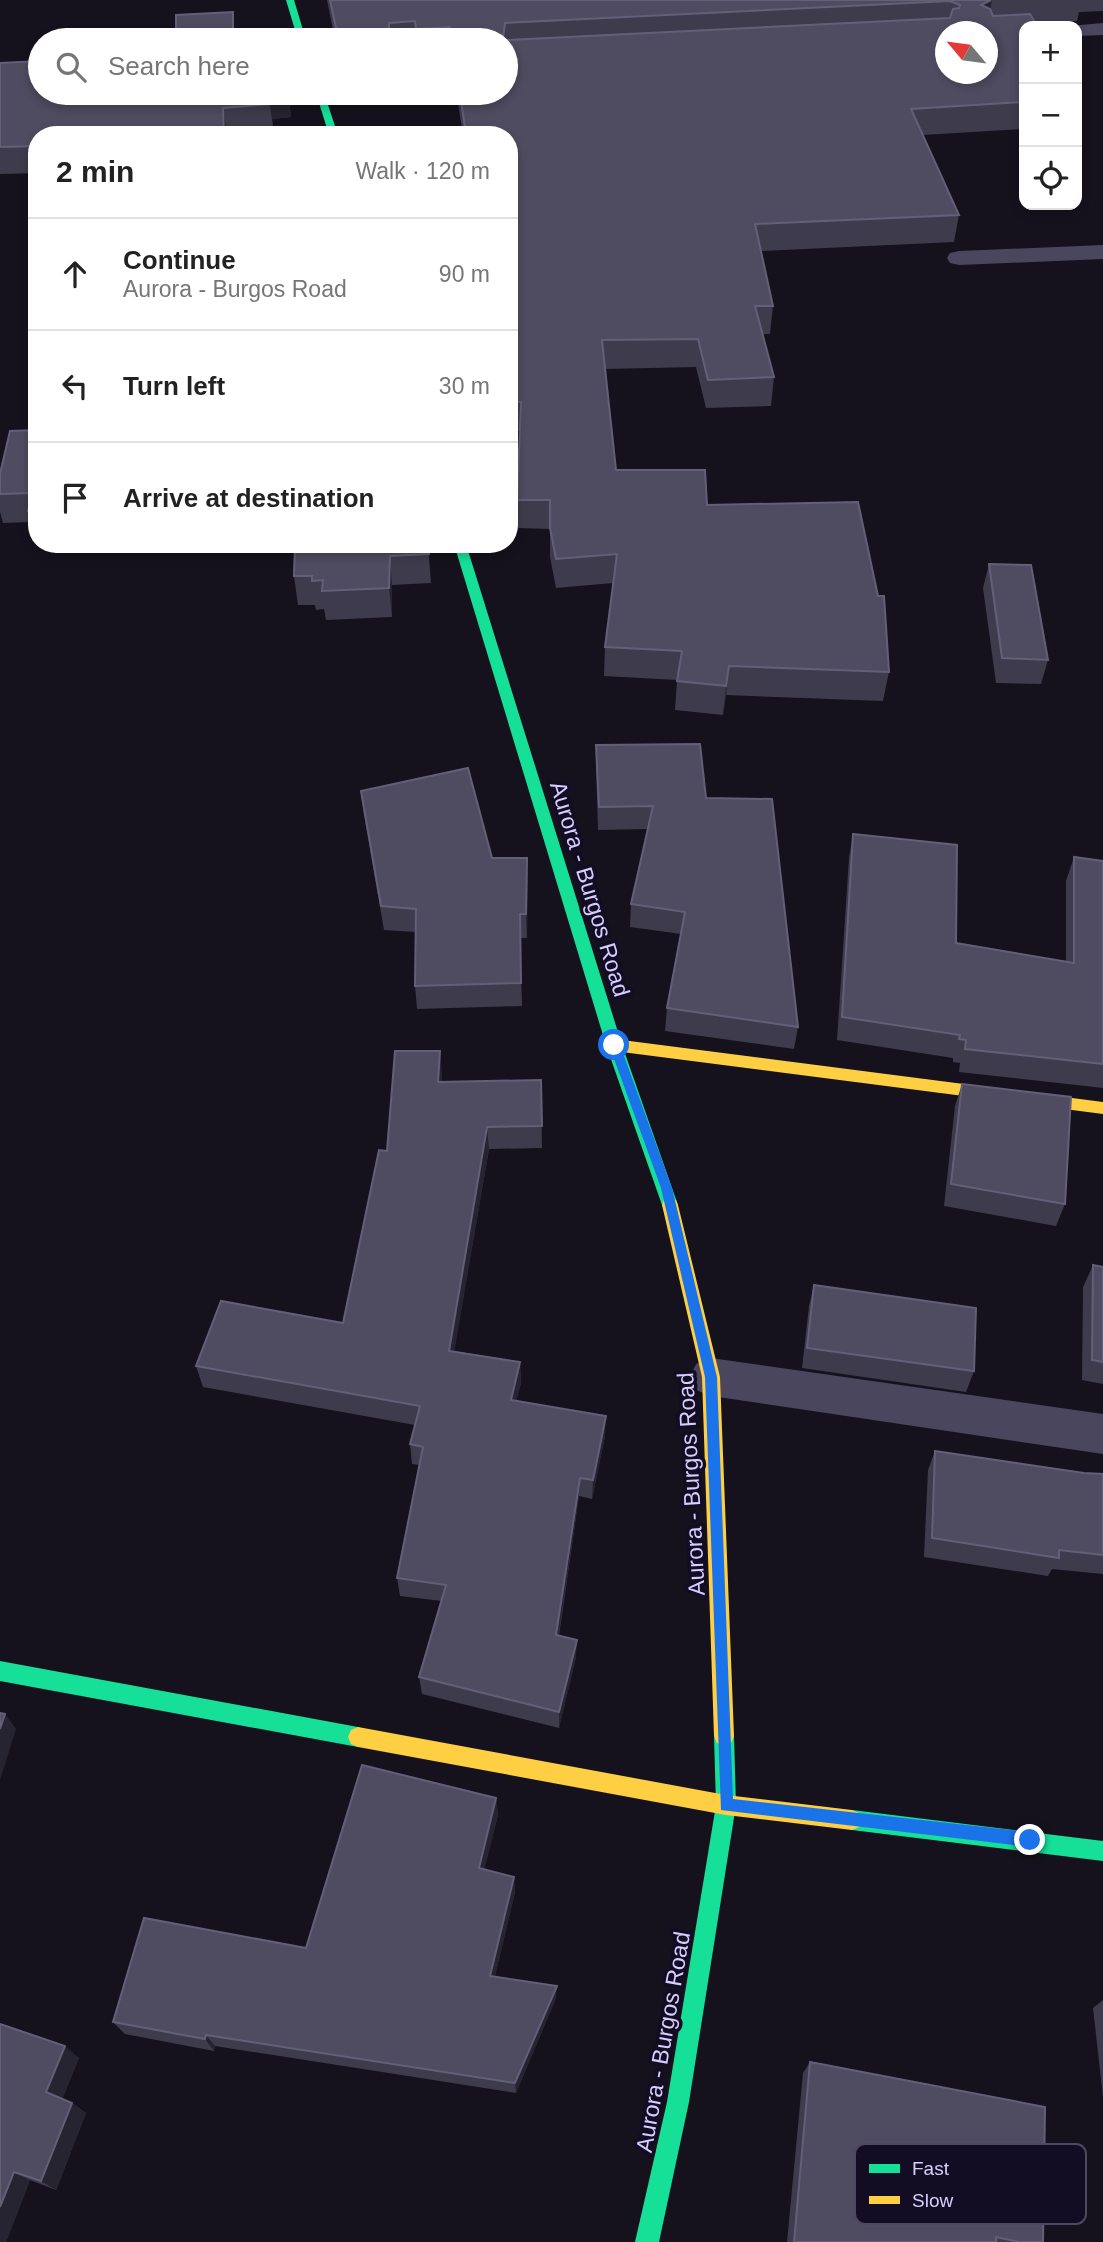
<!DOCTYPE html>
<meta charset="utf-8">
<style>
body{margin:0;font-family:Helvetica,sans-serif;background:#f6f6f6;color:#222}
.controls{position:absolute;right:21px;top:21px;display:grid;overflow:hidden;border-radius:14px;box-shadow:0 4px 10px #0003}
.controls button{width:63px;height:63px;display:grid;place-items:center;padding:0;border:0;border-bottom:2px solid #e0e0e0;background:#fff;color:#222;font:35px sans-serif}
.compass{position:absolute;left:935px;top:21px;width:63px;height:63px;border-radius:50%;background:#fff;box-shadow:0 4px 10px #0003;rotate:299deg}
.stop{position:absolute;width:21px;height:21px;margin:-16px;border:5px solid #1a73e8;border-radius:50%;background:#fff}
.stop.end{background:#1a73e8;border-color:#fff;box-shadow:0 2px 7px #0008}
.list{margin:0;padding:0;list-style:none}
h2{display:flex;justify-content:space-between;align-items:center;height:91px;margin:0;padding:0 28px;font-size:30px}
h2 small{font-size:23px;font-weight:400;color:#767676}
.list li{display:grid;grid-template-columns:46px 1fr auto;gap:21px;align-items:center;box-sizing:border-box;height:112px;padding:0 28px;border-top:2px solid #e0e0e0}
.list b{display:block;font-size:26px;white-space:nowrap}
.list p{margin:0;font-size:23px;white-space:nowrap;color:#767676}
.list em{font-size:23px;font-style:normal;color:#767676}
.icon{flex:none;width:38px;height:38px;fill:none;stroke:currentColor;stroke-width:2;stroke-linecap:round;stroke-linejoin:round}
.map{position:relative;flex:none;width:1103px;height:2242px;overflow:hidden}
.search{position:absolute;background:#fff;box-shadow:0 4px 10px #0003;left:28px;top:28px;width:490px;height:77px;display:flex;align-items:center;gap:18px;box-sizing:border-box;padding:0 24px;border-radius:38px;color:#767676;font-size:26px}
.panel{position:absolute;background:#fff;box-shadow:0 4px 10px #0003;left:28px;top:126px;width:490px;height:427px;border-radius:28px}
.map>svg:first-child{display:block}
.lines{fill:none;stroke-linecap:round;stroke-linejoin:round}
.street{fill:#4a465e;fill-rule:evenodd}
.fast{fill:#16e098;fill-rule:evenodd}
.slow{fill:#ffcf43;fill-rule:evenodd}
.wall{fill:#3e3b4c}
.shaded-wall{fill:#272431}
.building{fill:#4f4b60;stroke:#645f79;stroke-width:2;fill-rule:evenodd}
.route{fill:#1a73e8}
.labels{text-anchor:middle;stroke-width:7;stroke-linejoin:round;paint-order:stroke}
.street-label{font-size:23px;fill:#d7ceff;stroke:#120d22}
.key{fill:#120d22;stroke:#4d4764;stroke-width:2}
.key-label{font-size:19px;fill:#d7ceff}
</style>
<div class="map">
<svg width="1103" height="2242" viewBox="0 0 1103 2242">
<rect width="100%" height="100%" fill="#15121d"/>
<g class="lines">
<g class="street">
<polygon points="1103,23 1103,35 1077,36 1077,26 1069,26"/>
<polygon points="1103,245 1103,259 959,265 950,263 947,258 950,253 959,251"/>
<polygon points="711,1358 1103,1414 1103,1454 711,1396 696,1390 690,1377 696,1364"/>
</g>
<g class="fast">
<polygon points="286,0 294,0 306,40 298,40"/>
<polygon points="316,93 324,93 338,135 329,135"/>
<polygon points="454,544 466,544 622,1045 678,1205 676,1210 670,1212 664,1210 662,1205 606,1045"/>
<polygon points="0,1661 358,1727 365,1730 368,1737 365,1744 358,1747 0,1681"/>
<polygon points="724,1726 731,1729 734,1736 736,1805 689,2102 659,2242 635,2242 667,2102 716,1805 714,1736 717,1729"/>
<polygon points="852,1810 1103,1841 1103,1861 852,1830 845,1827 842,1820 845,1813"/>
</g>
<g class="slow">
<polygon points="614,1039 1103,1102 1103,1114 614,1051 606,1045"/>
<polygon points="670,1198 676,1200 678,1205 720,1377 734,1736 731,1743 724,1746 717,1743 714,1736 702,1377 662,1205 664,1200"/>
<polygon points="358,1727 726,1795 852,1810 859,1813 862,1820 859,1827 852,1830 726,1815 358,1747 351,1744 348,1737 351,1730"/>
</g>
</g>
<g class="wall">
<polygon points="327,0 1103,0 1103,11 1079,12 1077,21 1036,23 1024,26 1024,129 923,135 959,215 954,242 761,251 773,306 770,334 763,334 774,377 771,406 706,408 696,367 605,369 616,470 707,505 889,672 883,701 726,695 723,715 675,710 677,680 604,676 605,647 613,583 556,588 550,557 550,529 517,528 517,500 520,431 518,431 516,389 509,389 509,135 463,135 457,97 446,97 446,93 506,93 506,40 335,40"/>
<polygon points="0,63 40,93 288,93 291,117 272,119 274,131 233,135 37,135 37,173 0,174"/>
<polygon points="1077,92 1080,98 1077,114"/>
<polygon points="37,430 37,540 36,540 31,522 3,523 0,512 0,474"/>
<polygon points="88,544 190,544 190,548 89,551"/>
<polygon points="275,544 428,544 431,583 392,585 392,617 326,620 324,609 316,610 315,605 298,605 294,576 295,550 276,551"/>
<polygon points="989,564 1048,660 1041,684 996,683 983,588"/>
<polygon points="596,745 706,798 798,1027 794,1049 665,1031 667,1008 681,934 630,927 631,904 648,829 598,830 596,768"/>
<polygon points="361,791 492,858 527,858 527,938 520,938 522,1006 417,1009 415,986 416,932 384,930 364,815"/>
<polygon points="853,834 956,943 1066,962 1066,881 1074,857 1103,861 1103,1088 959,1072 960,1063 953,1062 953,1058 837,1040 849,858"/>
<polygon points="442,1074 441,1082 541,1080 542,1148 489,1149 454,1351 520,1362 521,1383 516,1400 605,1436 592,1499 579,1496 559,1636 576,1657 559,1728 422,1694 419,1677 442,1601 400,1596 397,1578 420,1465 412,1464 410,1444 415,1425 203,1387 196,1366 343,1323 387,1151"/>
<polygon points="962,1084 1065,1204 1056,1226 944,1206 955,1106"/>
<polygon points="1093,1265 1103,1267 1103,1384 1082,1380 1083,1287"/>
<polygon points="814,1285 974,1371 966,1392 802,1368 809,1306"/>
<polygon points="935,1451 1084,1473 1103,1474 1103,1574 1052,1569 1048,1576 924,1557 928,1470"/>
<polygon points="496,1798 498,1815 484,1869 514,1877 515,1892 495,1976 556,1998 516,2093 215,2046 214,2051 125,2034 113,2022 306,1948"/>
<polygon points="1103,2000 1103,2097 1093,2008"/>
<polygon points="0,2024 79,2058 62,2099 72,2103 86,2113 56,2190 30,2180 6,2242"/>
<polygon points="810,2062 1043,2242 787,2242 803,2073"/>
</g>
<g class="shaded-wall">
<polygon points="992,0 988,25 981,5"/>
<polygon points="233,12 236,40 233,40"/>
<polygon points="268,93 288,93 291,117 272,119"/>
<polygon points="223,108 227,135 224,135"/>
<polygon points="390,556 392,585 392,617 389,588"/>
<polygon points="729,666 726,695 723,715 726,686"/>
<polygon points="527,858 528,882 527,938 526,914"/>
<polygon points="440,1051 442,1074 440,1104 438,1082"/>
<polygon points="487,1127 489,1149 451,1371 449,1351"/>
<polygon points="520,1362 521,1383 512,1419 511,1400"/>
<polygon points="606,1416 605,1436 592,1499 593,1480"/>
<polygon points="580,1478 579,1496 556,1652 556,1635"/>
<polygon points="577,1640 576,1657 559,1728 559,1712"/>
<polygon points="5,1714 16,1729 0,1780 0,1729"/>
<polygon points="496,1798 498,1815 481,1883 479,1868"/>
<polygon points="514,1877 515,1892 492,1989 490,1976"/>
<polygon points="557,1986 556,1998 516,2093 515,2083"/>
<polygon points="206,2035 215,2046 214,2051 205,2039"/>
<polygon points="65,2046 79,2058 61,2103 46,2092"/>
<polygon points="72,2103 86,2113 56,2190 41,2181"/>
<polygon points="14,2172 30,2180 6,2242 0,2242 0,2207"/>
</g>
<g class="building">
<path d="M 330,0 L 991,0 L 981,5 L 990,9 L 993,16 L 1030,14 L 1037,26 L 1024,26 L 1024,102 L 911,109 L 959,215 L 755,224 L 773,306 L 755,306 L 774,377 L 708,380 L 698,339 L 602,340 L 616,470 L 705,470 L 707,505 L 858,502 L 878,596 L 884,596 L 889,672 L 729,666 L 726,686 L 677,681 L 682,651 L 605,647 L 617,554 L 556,559 L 550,528 L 550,500 L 517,500 L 521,402 L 517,402 L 516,360 L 509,361 L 509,135 L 466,135 L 460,93 L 506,93 L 506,40 L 950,18 L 953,9 L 959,8 L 960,5 L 950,1 L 505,23 L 503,38 L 506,40 L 448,40 L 450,27 L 416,29 L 415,21 L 389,23 L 389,30 L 337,33 ZM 946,32 L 988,32 L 988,74 L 946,74 Z"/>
<polygon points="233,12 233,40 176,40 176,15"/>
<polygon points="40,61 40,93 268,93 270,104 223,108 224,135 37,135 37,146 0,147 0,63"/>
<polygon points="37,430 37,511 28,511 33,493 0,494 0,474 10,431"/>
<polygon points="295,544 428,544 429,554 390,556 389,588 322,591 323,580 312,581 312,576 294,576"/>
<polygon points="989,564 1031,565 1048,660 1002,658"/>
<polygon points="700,744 706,798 772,799 798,1027 667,1008 685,912 631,904 653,806 599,807 596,745"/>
<polygon points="468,768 492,858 527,858 526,914 520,914 521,983 415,986 416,909 381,906 361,791"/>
<polygon points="853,834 957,845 956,943 1074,963 1074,857 1103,861 1103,1064 965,1049 966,1040 959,1039 960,1035 842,1017"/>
<polygon points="395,1051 440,1051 438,1082 541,1080 542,1126 487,1127 449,1351 520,1362 511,1400 606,1416 593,1480 580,1478 556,1635 577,1640 559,1712 419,1677 446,1585 397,1578 423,1447 410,1444 420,1406 196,1366 221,1301 343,1323 379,1150 387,1151"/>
<polygon points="962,1084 1071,1097 1065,1204 951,1184"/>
<polygon points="1093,1265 1103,1267 1103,1362 1092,1360"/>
<polygon points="814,1285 976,1308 974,1371 807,1348"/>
<polygon points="935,1451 1084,1473 1103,1474 1103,1555 1059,1550 1059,1558 932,1538"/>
<polygon points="0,1713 5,1714 0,1729"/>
<polygon points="362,1765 496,1798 479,1868 514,1877 490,1976 557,1986 515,2083 206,2035 205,2039 113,2022 144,1918 306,1948"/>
<polygon points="0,2024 65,2046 46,2092 72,2103 41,2181 14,2172 0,2207"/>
<polygon points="810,2062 1045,2107 1043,2242 1019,2242 996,2237 996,2242 794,2242"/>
</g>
<polygon class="route" points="614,1041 620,1045 672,1188 717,1377 733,1799 1030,1832 1037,1840 1035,1845 1030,1847 721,1810 705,1377 661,1188 609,1045"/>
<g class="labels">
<g class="street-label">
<text transform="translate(590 889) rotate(73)" y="8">Aurora - Burgos Road</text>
<text transform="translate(691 1484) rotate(-93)" y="8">Aurora - Burgos Road</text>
<text transform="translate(663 2042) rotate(-80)" y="8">Aurora - Burgos Road</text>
</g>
</g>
<rect x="855" y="2144" width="231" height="80" rx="10" class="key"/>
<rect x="869" y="2164" width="31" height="9" fill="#16e098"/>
<rect x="869" y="2196" width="31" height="8" fill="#ffcf43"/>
<g class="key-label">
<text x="912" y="2175">Fast</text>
<text x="912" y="2207">Slow</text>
</g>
</svg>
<div class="controls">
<button>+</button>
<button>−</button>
<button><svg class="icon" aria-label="locate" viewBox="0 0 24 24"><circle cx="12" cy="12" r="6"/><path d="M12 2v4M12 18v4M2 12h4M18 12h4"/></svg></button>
</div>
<svg class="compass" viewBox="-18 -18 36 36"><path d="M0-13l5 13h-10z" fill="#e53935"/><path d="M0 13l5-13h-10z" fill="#767676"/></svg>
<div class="stop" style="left:614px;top:1045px"></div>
<div class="stop end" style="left:1030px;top:1840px"></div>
<div class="search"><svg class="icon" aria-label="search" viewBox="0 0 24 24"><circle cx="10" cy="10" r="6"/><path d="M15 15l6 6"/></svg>Search here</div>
<section class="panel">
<h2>2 min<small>Walk · 120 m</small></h2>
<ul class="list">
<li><svg class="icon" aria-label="ahead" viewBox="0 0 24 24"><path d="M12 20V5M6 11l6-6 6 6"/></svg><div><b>Continue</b><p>Aurora - Burgos Road</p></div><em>90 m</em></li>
<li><svg class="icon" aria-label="left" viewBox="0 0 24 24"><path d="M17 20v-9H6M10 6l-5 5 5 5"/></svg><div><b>Turn left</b></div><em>30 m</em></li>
<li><svg class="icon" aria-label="arrive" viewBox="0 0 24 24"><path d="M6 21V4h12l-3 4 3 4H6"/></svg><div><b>Arrive at destination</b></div></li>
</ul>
</section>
</div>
